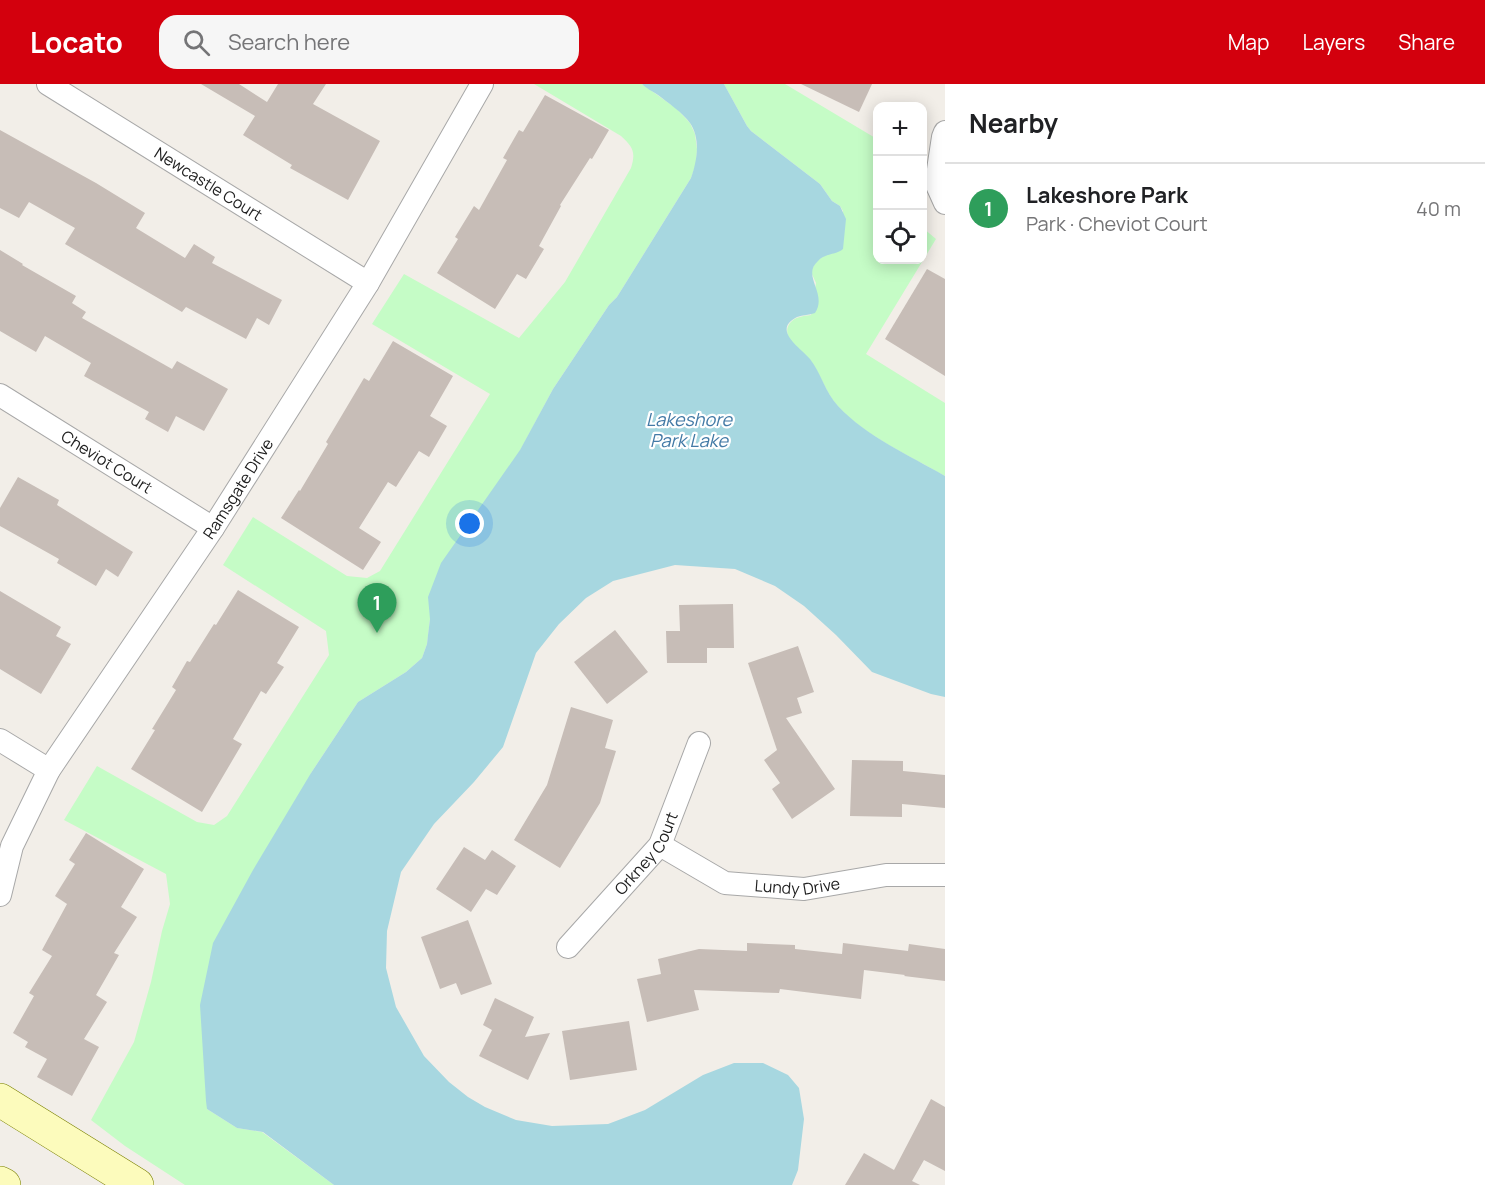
<!DOCTYPE html>
<meta charset="utf-8">
<style>
body{margin:0;font-family:Manrope,sans-serif;background:#f6f6f6;color:#202124}
.controls{position:absolute;right:18px;top:18px;display:grid;overflow:hidden;border-radius:12px;box-shadow:0 3px 15px #0003}
.controls button{width:54px;height:54px;display:grid;place-items:center;padding:0;border:0;border-bottom:2px solid #e0e0e0;background:#fff;color:#202124;font:30px sans-serif}
.you{position:absolute;left:470px;top:440px;width:21px;height:21px;margin:-15px;border:4px solid #fff;border-radius:50%;background:#1a73e8;box-shadow:0 0 0 9px #1a73e833}
.badge{display:grid;place-items:center;width:39px;height:39px;border-radius:50%;background:#d3000d;color:#fff;font-size:20px;font-weight:700}
.pin{position:absolute;translate:-50% -50px;filter:drop-shadow(0 2px 3px #0008)}
.pin::after{content:'';position:absolute;top:32px;width:21px;height:18px;background:inherit;clip-path:polygon(0 0,100% 0,50% 100%)}
.list{margin:0;padding:0;list-style:none}
h2{display:flex;justify-content:space-between;align-items:center;height:78px;margin:0;padding:0 24px;font-size:26px}
h2 small{font-size:20px;font-weight:400;color:#757577}
.list li{display:grid;grid-template-columns:39px 1fr auto;gap:18px;align-items:center;box-sizing:border-box;height:90px;padding:0 24px;border-top:2px solid #e0e0e0}
.list b{display:block;font-size:22px;white-space:nowrap}
.list p{margin:0;font-size:20px;white-space:nowrap;color:#757577}
.list em{font-size:20px;font-style:normal;color:#757577}
.icon{flex:none;width:33px;height:33px;fill:none;stroke:currentColor;stroke-width:2;stroke-linecap:round;stroke-linejoin:round}
.map{position:relative;flex:none;width:945px;height:1101px;overflow:hidden}
header{display:flex;align-items:center;gap:36px;box-sizing:border-box;height:84px;padding:0 30px;background:#d3000d;color:#fff}
header strong{font-size:28px}
nav{display:flex;gap:33px;margin-inline-start:auto;font-size:21px}
.search{width:420px;height:54px;background:#f6f6f6;display:flex;align-items:center;gap:15px;box-sizing:border-box;padding:0 21px;border-radius:18px;color:#757577;font-size:22px}
main{display:flex}
aside{flex:1;background:#fff}
.map>svg:first-child{display:block}
.park{fill:#c5fcc6}
.water{fill:#a7d7e0}
.building{fill:#c7bdb7}
.lines{fill:none;stroke-linecap:round;stroke-linejoin:round}
.street-casing{stroke:#a8a8a8;stroke-width:24}
.secondary-casing{stroke:#7a8001;stroke-width:34}
.street{stroke:#fff;stroke-width:22}
.secondary{stroke:#fcfbbc;stroke-width:33}
.labels{text-anchor:middle;stroke-width:4.5;stroke-linejoin:round;paint-order:stroke}
.street-label{font-size:16px;fill:#212121;stroke:#fff}
.water-label{font-size:18px;font-style:italic;fill:#437aa6;stroke:#fff}
</style>
<header>
<strong>Locato</strong>
<div class="search"><svg class="icon" aria-label="search" viewBox="0 0 24 24"><circle cx="10" cy="10" r="6"/><path d="M15 15l6 6"/></svg>Search here</div>
<nav><a>Map</a><a>Layers</a><a>Share</a></nav>
</header>
<main>
<div class="map">
<svg width="945" height="1101" viewBox="0 0 945 1101">
<rect width="100%" height="100%" fill="#f2eee8"/>
<g class="park">
<path d="M 534,0 L 642,0 L 677,25 L 690,39 L 695,50 L 697,65 L 696,80 L 691,94 L 617,213 L 609,221 L 553,305 L 430,535 L 427,560 L 422,574 L 406,588 L 358,618 L 311,689 L 207,1025 L 237,1044 L 262,1048 L 334,1101 L 185,1101 L 125,1062 L 91,1036 L 134,958 L 151,898 L 162,847 L 170,820 L 166,790 L 64,736 L 97,682 L 197,738 L 214,741 L 227,732 L 329,571 L 326,547 L 223,481 L 253,433 L 347,492 L 367,494 L 380,487 L 490,310 L 372,240 L 404,190 L 519,254 L 565,198 L 631,84 C 636,68 633,63 621,52 Z"/>
<path d="M 724,0 L 785,0 L 877,55 L 878,176 L 922,176 L 923,144 L 936,155 L 866,270 L 945,319 L 945,392 C 912,373 861,350 836,320 C 825,307 821,290 810,276 C 803,266 779,254 790,239 C 795,233 802,232 811,231 L 816,199 L 811,188 C 814,178 820,173 829,170 L 843,127 L 840,122 L 832,117 L 820,100 L 751,47 L 747,42 Z"/>
</g>
<path class="water" d="M 642,0 L 724,0 L 747,42 L 751,47 L 820,100 L 832,117 L 840,122 L 846,135 L 843,165 C 836,171 825,169 818,177 C 801,192 828,209 815,229 C 809,231 803,231 797,233 C 771,246 801,264 810,275 C 821,289 825,308 838,322 C 867,353 909,371 945,392 L 945,613 L 931,610 L 872,588 L 836,551 L 804,522 L 775,502 L 735,485 L 675,481 L 613,497 L 586,514 L 559,540 L 536,569 L 503,663 L 474,698 L 434,740 L 401,788 L 387,847 L 386,884 L 396,923 L 424,972 L 449,998 L 468,1013 L 485,1023 L 516,1036 L 552,1042 L 608,1040 L 645,1026 L 703,991 L 734,979 L 763,979 L 788,991 L 799,1004 L 804,1035 L 798,1086 L 792,1101 L 334,1101 L 263,1048 L 237,1044 L 207,1025 L 206,1017 L 200,921 L 213,859 L 253,786 L 311,689 L 358,618 L 406,588 L 422,574 L 427,560 L 428,551 L 430,535 L 428,513 L 441,479 L 520,366 L 553,305 L 609,221 L 617,213 L 691,94 C 697,77 701,55 690,39 C 683,29 667,18 658,11 C 652,7 647,5 642,0 Z"/>
<g class="building">
<polygon points="201,0 239,0 267,18 278,0 326,0 313,20 380,57 348,116 290,84 292,81 243,51 255,32"/>
<polygon points="801,0 872,0 859,28"/>
<polygon points="545,11 609,46 592,75 590,74 560,121 561,122 539,162 544,165 526,195 517,190 495,225 437,189 458,155 455,153 474,122 479,126 507,76 503,74 519,46 523,48"/>
<polygon points="0,46 96,99 145,129 136,144 185,174 194,160 215,173 212,179 282,216 269,241 257,234 246,255 186,223 182,228 65,160 75,144 29,118 19,134 0,124"/>
<polygon points="0,166 23,180 22,181 76,212 72,219 86,228 82,234 172,285 177,277 228,305 204,347 176,332 168,348 145,335 149,328 84,292 91,279 45,252 36,268 0,247"/>
<polygon points="927,185 945,195 945,292 885,255"/>
<polygon points="393,257 453,292 430,332 447,342 429,373 419,367 396,403 388,398 359,444 381,458 363,486 281,434 299,406 300,407 328,360 326,358 364,294 369,297"/>
<polygon points="18,393 59,416 57,421 133,468 118,493 106,485 96,502 57,479 59,475 0,442 0,424"/>
<polygon points="238,506 299,543 277,579 284,583 266,610 261,607 233,655 242,660 202,728 131,685 155,646 152,645 176,606 172,603 187,577 190,578 214,540 216,541"/>
<polygon points="0,507 61,543 56,552 71,560 41,610 0,585"/>
<polygon points="733,520 734,564 707,564 707,579 667,579 666,547 680,547 679,521"/>
<polygon points="615,546 648,588 607,620 574,578"/>
<polygon points="798,562 814,608 797,614 802,629 786,634 835,705 792,735 772,705 780,699 764,676 777,666 748,579"/>
<polygon points="571,623 613,636 605,664 616,667 600,719 560,784 514,756 547,701"/>
<polygon points="852,676 903,677 903,687 945,691 945,724 902,720 902,733 850,732"/>
<polygon points="86,749 144,785 121,823 137,833 114,869 119,871 96,911 107,918 84,955 99,963 72,1012 37,993 47,975 25,963 28,958 13,949 34,912 29,909 52,872 42,866 67,820 55,812 75,780 69,776"/>
<polygon points="464,763 485,776 492,766 516,782 497,811 486,805 471,828 436,805"/>
<polygon points="468,836 492,900 461,911 456,899 440,905 421,853"/>
<polygon points="747,859 795,861 795,865 842,870 843,859 908,867 909,860 945,865 945,897 904,892 905,891 864,886 861,915 780,905 779,909 694,906 699,926 647,938 637,895 661,890 658,875 699,865 747,867"/>
<polygon points="495,914 534,933 525,953 550,949 528,996 479,972 492,946 483,941"/>
<polygon points="629,937 637,986 570,996 562,947"/>
<polygon points="931,1015 945,1023 945,1087 924,1076 912,1097 920,1101 845,1101 864,1069 894,1086"/>
</g>
<g class="lines">
<defs>
<g id="street">
<path id="s1" d="M 48,0 L 368,199"/>
<polyline points="945,48 943,53 936,99 945,119"/>
<path id="s2" d="M 0,311 L 213,444"/>
<polyline points="0,656 49,686"/>
<path id="s3" d="M 660,761 L 725,799 L 804,805 L 886,791 L 945,791"/>
<path id="s4" d="M 0,811 L 12,762 L 49,686 L 213,444 L 368,199 L 482,0"/>
<path id="s5" d="M 568,863 L 660,761 L 699,659"/>
</g>
<g id="secondary">
<polyline points="0,1016 137,1101"/>
<polyline points="0,1099 4,1101"/>
</g>
</defs>
<use href="#street" class="street-casing"/>
<use href="#secondary" class="secondary-casing"/>
<use href="#street" class="street"/>
<use href="#secondary" class="secondary"/>
</g>
<g class="labels">
<g class="street-label">
<text dy="6" stroke="none"><textPath href="#s1" startOffset="189">Newcastle Court</textPath></text>
<text dy="6" stroke="none"><textPath href="#s2" startOffset="126">Cheviot Court</textPath></text>
<text dy="6" stroke="none"><textPath href="#s4" startOffset="474">Ramsgate Drive</textPath></text>
<text dy="6" stroke="none"><textPath href="#s5" startOffset="123">Orkney Court</textPath></text>
<text dy="6" stroke="none"><textPath href="#s3" startOffset="148">Lundy Drive</textPath></text>
</g>
<g class="water-label">
<text x="689" y="342">Lakeshore<tspan x="689" dy="21">Park Lake</tspan></text>
</g>
</g>
</svg>
<div class="controls">
<button>+</button>
<button>−</button>
<button><svg class="icon" aria-label="locate" viewBox="0 0 24 24"><circle cx="12" cy="12" r="6"/><path d="M12 2v4M12 18v4M2 12h4M18 12h4"/></svg></button>
</div>
<div class="you"></div>
<div class="pin badge" style="left:377px;top:549px;background:#2e9e5b">1</div>
</div>
<aside>
<h2>Nearby<small></small></h2>
<ul class="list">
<li><span class="badge" style="background:#2e9e5b">1</span><div><b>Lakeshore Park</b><p>Park · Cheviot Court</p></div><em>40 m</em></li>
</ul>
</aside>
</main>
